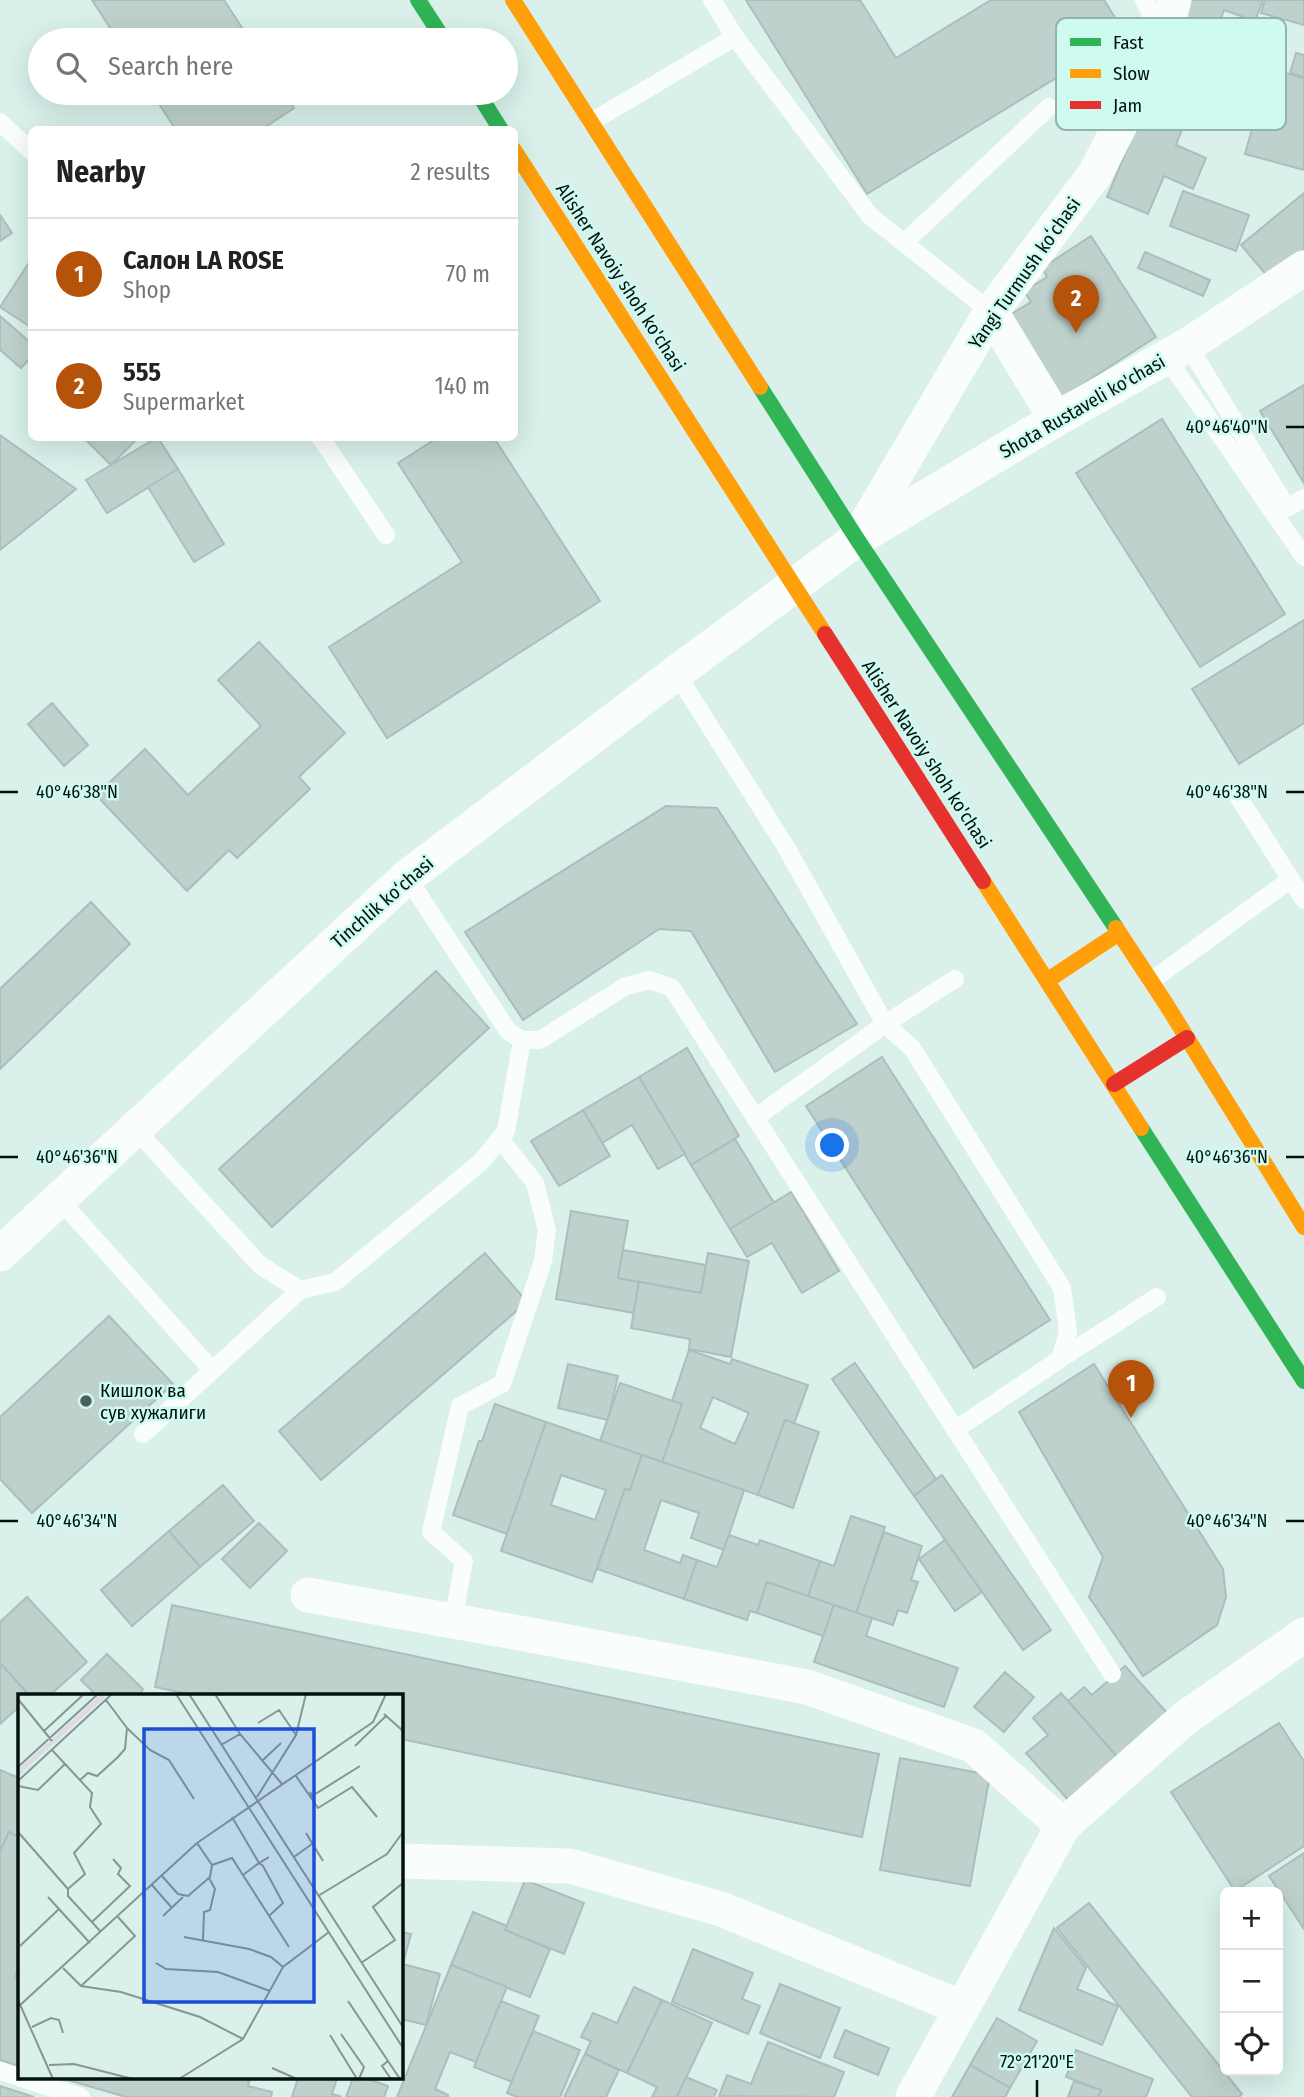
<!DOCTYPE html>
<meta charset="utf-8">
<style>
body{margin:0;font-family:"Fira Sans Condensed",sans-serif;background:#f6f6f6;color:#222}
.controls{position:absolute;right:21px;bottom:21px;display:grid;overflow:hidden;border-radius:10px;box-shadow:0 7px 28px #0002}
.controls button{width:63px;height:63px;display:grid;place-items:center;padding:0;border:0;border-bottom:2px solid #e0e0e0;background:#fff;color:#222;font:35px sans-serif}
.you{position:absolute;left:833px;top:1146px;width:24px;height:24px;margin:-18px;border:5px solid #fff;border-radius:50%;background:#1a73e8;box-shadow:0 0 0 10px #1a73e833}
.badge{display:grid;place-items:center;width:46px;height:46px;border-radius:50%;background:#b45309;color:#fff;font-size:23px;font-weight:700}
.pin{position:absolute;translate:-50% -58px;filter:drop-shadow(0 2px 4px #0008)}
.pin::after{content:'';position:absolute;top:37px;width:24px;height:21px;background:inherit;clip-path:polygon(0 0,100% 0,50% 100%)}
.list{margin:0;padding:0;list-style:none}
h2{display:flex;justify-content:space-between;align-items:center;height:91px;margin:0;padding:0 28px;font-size:30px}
h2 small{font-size:23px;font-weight:400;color:#767676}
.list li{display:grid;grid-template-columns:46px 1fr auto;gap:21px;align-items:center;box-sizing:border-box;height:112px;padding:0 28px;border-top:2px solid #e0e0e0}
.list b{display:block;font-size:26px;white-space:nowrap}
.list p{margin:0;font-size:23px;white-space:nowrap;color:#767676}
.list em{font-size:23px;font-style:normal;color:#767676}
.icon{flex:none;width:38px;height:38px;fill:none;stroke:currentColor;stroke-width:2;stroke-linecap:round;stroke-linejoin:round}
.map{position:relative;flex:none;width:1304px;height:2097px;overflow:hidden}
.search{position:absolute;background:#fff;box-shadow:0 7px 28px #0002;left:28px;top:28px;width:490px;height:77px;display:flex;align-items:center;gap:18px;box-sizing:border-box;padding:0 24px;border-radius:38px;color:#767676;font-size:26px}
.panel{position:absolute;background:#fff;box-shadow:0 7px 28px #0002;left:28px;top:126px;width:490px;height:315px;border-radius:10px}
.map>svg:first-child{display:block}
.building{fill:#bed1cd;stroke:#acbebb;stroke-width:2;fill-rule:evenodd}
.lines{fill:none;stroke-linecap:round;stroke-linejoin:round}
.lane{stroke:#f9fdfc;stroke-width:18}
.street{stroke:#f9fdfc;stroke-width:35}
.fast{stroke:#30b455;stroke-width:16}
.slow{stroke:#ff9f0a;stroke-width:16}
.jam{stroke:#e5322d;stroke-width:16}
.ticks{fill:none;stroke:#04120f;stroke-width:2.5}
.poi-dot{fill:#4f605c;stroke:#cffaf0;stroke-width:2.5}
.labels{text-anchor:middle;stroke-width:5;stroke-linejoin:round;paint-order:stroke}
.street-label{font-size:19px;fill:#04120f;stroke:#cffaf0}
.poi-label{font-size:19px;fill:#04120f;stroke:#cffaf0;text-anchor:start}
.inset-road{fill:none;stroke:#849793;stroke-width:2}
.view{fill:#1d4ed8;fill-opacity:0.15;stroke:#1d4ed8;stroke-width:3.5}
.inset-edge{fill:none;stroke:#04120f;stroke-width:3.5}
.key{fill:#cffaf0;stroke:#92b4ac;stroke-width:2}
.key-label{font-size:19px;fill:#04120f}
.ticks-label{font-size:18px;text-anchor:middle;fill:#04120f;stroke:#cffaf0;stroke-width:5;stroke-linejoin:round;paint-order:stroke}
</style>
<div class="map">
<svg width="1304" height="2097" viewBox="0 0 1304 2097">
<rect width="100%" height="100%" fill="#d9f0eb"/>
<g class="building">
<polygon points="92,0 224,0 250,40 118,40"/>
<polygon points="746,0 860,0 896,58 991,0 1104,0 1126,35 867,194"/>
<polygon points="1185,0 1263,0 1255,21 1224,10 1208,54 1213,56 1199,92 1175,83 1169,99 1151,92"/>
<polygon points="1265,0 1304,0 1304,25 1261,13"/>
<polygon points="1296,53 1304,55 1304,77 1290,73"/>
<polygon points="1269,69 1304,78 1304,170 1245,154"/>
<polygon points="1151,92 1190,109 1176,145 1206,158 1193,189 1164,176 1148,214 1107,197"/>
<polygon points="152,93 284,93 294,108 261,130 176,130"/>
<polygon points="1183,191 1249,215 1236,251 1170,226"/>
<polygon points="1304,193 1304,258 1273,283 1241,245"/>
<polygon points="0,215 12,233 0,241"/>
<polygon points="1091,236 1156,337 1056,401 1003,319 1031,302 1024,291 1047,277 1042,268"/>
<polygon points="1145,252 1210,280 1203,296 1138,268"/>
<polygon points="32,258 32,328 0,307"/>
<polygon points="0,316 32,344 32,356 21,368 0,350"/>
<polygon points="1304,385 1304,483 1260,411"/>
<polygon points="1162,419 1285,614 1200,667 1076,473"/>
<polygon points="0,435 76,489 0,550"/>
<polygon points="84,438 138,438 111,465"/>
<polygon points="156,438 158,438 178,469 107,513 86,480"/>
<polygon points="437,438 494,438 600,601 387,738 329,647 462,562 398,463"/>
<polygon points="178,469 224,544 194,562 148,487"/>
<polygon points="1304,620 1304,723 1239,764 1192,689"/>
<polygon points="259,642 345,733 299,777 310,789 237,858 229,850 187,891 96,795 145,749 188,795 261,726 218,680"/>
<polygon points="52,703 88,745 64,766 28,724"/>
<polygon points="666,806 717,808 857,1024 775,1072 691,931 659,929 523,1020 465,932"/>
<polygon points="91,902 130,944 0,1069 0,989"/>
<polygon points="436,971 489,1028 272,1227 219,1169"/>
<polygon points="687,1048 739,1136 691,1165 639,1077"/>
<polygon points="882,1057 1050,1320 974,1368 806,1106"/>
<polygon points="639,1077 685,1154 658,1169 632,1125 602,1143 583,1110"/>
<polygon points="583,1110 610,1156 559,1186 531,1141"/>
<polygon points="735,1139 774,1203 730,1229 691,1165"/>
<polygon points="791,1192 839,1271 802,1293 772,1243 747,1257 730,1229"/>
<polygon points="571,1211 628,1221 618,1278 639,1282 634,1313 556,1299"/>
<polygon points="623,1250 706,1265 701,1293 618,1278"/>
<polygon points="485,1253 527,1302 321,1480 279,1431"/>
<polygon points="708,1253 749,1261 731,1357 689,1349 690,1339 631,1328 639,1282 701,1293"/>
<polygon points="109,1316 173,1384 32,1513 0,1479 0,1417"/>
<path d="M 689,1350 L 730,1364 L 732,1359 L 808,1385 L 794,1424 L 785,1420 L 758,1495 L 662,1462 L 682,1404 L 672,1401 ZM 713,1397 L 749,1413 L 735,1444 L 700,1428 Z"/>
<polygon points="855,1363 936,1479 914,1496 832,1379"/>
<polygon points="568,1364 618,1376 608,1420 558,1408"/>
<polygon points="1094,1364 1223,1569 1226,1597 1217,1625 1143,1676 1089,1597 1103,1557 1019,1412"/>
<polygon points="620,1383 682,1404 662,1462 600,1441"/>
<polygon points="495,1404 546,1422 507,1534 453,1515 479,1441 482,1441"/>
<polygon points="785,1420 819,1432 793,1508 758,1495"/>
<path d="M 546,1422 L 642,1455 L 630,1490 L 625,1489 L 592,1582 L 501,1551 ZM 561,1475 L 606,1490 L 595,1520 L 551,1505 Z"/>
<polygon points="642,1455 744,1490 724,1550 691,1538 699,1513 661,1500 644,1550 680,1563 683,1555 697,1560 684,1599 597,1569 625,1489 630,1490"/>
<polygon points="942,1475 1051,1630 1023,1650 914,1496"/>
<polygon points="223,1485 254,1521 200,1567 169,1531"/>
<polygon points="851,1516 885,1527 856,1613 808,1596 820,1561 834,1566"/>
<polygon points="259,1523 287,1551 250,1588 222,1559"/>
<polygon points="169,1531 200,1567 132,1626 101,1590"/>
<polygon points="884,1532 922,1546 911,1580 918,1582 907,1613 898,1610 893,1625 856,1613"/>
<polygon points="729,1535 758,1545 760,1540 820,1561 808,1596 767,1582 757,1613 750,1611 747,1620 684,1599 697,1560 717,1567"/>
<polygon points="945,1540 982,1592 955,1611 919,1559"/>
<polygon points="767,1582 834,1605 823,1636 757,1613"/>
<polygon points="27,1597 87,1662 49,1696 30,1696 0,1663 0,1622"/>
<polygon points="172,1605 879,1754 862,1837 401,1739 401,1696 197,1696 155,1687"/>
<polygon points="834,1605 872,1618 866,1636 958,1668 944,1707 814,1662"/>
<polygon points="107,1654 143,1689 138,1696 97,1696 81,1680"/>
<polygon points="0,1663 30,1696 19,1696 19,1707 0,1724"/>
<polygon points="1125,1666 1169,1715 1119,1759 1068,1701 1084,1687 1092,1695"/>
<polygon points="1005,1672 1034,1697 1004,1732 974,1707"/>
<polygon points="1061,1693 1119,1759 1070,1802 1026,1753 1048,1735 1033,1718"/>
<polygon points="1279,1723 1304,1761 1304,1846 1235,1891 1171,1792"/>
<polygon points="900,1758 990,1775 970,1886 880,1870"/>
<polygon points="0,1770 19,1778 19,1837 9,1832 0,1851"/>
<polygon points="9,1832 19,1837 19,1963 15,1978 19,1979 19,2066 0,2060 0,1851"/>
<polygon points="1304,1853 1304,1929 1269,1876"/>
<polygon points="525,1880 584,1903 564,1954 505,1930"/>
<polygon points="1089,1903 1242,2094 1239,2097 1192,2097 1057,1928"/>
<polygon points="473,1912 507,1926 505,1930 550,1949 530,1997 451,1965"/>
<polygon points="1054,1928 1086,1968 1077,1989 1118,2006 1102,2045 1019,2010"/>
<polygon points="401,1932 411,1934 403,1964 440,1974 426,2025 401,2019"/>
<polygon points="693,1949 753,1973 742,1999 760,2006 748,2034 672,2002"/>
<polygon points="451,1965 507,1987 501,2001 476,2062 450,2052 435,2089 448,2095 448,2097 397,2097"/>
<polygon points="780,1984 840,2008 820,2058 760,2033"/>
<polygon points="634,1987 662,2000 627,2073 585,2054 591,2041 581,2037 593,2013 617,2023"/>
<polygon points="662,2000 712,2023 677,2097 652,2097 657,2087 627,2073"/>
<polygon points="501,2001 539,2016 512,2082 474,2067"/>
<polygon points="997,2018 1037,2041 1010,2088 970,2065"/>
<polygon points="845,2030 889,2048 878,2075 834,2057"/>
<polygon points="533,2031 580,2050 560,2097 517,2097 507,2093"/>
<polygon points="768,2042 844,2072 834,2097 719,2096 727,2075 751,2084"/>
<polygon points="1076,2050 1153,2079 1146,2097 1098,2097 1101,2090 1066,2077"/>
<polygon points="585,2054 619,2070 606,2097 564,2097"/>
<polygon points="970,2065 1010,2088 1005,2097 952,2097"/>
<polygon points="686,2077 717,2090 714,2097 677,2097"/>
<polygon points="61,2078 250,2078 248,2086 272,2092 271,2097 126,2097"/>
<polygon points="298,2078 337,2078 332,2094 342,2097 292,2097"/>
<polygon points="353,2078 365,2078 388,2086 384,2097 346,2097"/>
<polygon points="1074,2081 1101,2090 1098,2097 1068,2097"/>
<polygon points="0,2086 34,2097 0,2097"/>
</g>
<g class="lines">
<g class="lane">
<polyline points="712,0 735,37 870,216 991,312"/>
<polyline points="1144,0 1162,38"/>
<polyline points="0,122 32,152"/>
<polyline points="591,122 735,37"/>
<polyline points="905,242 1049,107"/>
<polyline points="1188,345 1287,508 1304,498"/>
<polyline points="1167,358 1304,557"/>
<polyline points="321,438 386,535"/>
<polyline points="676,673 786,847 885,1024 955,979"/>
<polyline points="1239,798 1304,900"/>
<polyline points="407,877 508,1031 522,1040 540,1040 626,986 650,980 672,988 1112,1674"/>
<polyline points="1151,981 1291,879"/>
<polyline points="755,1118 885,1024 912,1048 1062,1288 1068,1332 1060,1359 955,1430"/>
<polyline points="135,1129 260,1265 300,1290 335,1282 481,1162 506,1131 522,1040"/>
<polyline points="59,1199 212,1370"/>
<polyline points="1060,1359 1157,1297"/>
<polyline points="143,1434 300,1290"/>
<polyline points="453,1621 464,1561 431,1532 460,1406 502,1384 543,1261 547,1230 535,1183 500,1139"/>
<polyline points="0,2071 19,2077"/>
<polyline points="21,2078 81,2097"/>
</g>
<g class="street">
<polyline points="991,312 1056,419"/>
<polyline points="859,536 991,312 1095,174 1163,41 1174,0"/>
<polyline points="0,1254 407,877 676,673 857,539 1056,419 1188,345 1304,268"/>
<polyline points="308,1595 536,1636 807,1687 974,1746 1063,1826"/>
<polyline points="401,1861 570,1866 721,1909 962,2008"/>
<polyline points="913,2097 1063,1826 1185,1718 1304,1635"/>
</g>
<g class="fast">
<polyline points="418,0 444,40"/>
<polyline points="478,93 501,130"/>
<polyline points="760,387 857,539 1116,928"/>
<polyline points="1141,1128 1304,1381"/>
</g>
<g class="slow">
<polyline points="513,0 760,387"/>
<polyline points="514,150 825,634"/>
<polyline points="983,881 1141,1128"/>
<polyline points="1116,928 1166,1004 1304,1227"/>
<polyline points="1048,980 1119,933"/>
</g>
<g class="jam">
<polyline points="825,634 983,881"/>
<polyline points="1114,1084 1187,1038"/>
</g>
</g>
<path class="ticks" d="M 1286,427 L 1304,427M 0,792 L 18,792M 1286,792 L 1304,792M 0,1157 L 18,1157M 1286,1157 L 1304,1157M 0,1521 L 18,1521M 1286,1521 L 1304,1521M 1037,2080 L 1037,2097"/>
<circle class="poi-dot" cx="86" cy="1401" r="7"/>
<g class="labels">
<g class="street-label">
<text transform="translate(1024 273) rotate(-55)" y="7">Yangi Turmush koʻchasi</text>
<text transform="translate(621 277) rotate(57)" y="7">Alisher Navoiy shoh ko'chasi</text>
<text transform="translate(1082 406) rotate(-30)" y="7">Shota Rustaveli ko'chasi</text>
<text transform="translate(927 754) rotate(57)" y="7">Alisher Navoiy shoh ko'chasi</text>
<text transform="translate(382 902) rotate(-41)" y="7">Tinchlik kо‘chasi</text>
</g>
<g class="poi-label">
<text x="100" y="1397">Кишлок ва<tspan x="100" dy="22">сув хужалиги</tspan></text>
</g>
</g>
<g transform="translate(18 1694)">
<rect width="385" height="385" fill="#d9f0eb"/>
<path d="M 83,0 L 90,0 L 0,82 L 0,76 Z" fill="#e0dbe3"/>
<path class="inset-road" d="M 158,0 L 385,354M 171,0 L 385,333M 197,0 L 222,40 L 264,90M 0,5 L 34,47M 88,6 L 109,34 L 132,56 L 151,66 L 176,105M 366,20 L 385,37M 240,29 L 261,16 L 278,41M 26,37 L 66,0M 203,51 L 222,40M 337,52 L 369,21M 244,67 L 263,49M 47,70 L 74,99 L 72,113 L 83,130 L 56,159 L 67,180 L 50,195 L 50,202 L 83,238M 0,73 L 80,0M 278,82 L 300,114 L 334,93 L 359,123M 62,86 L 70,79 L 79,82 L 100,63 L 107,55 L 109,34M 0,87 L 94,0M 0,92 L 20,96 L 47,70 L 34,56M 292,98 L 294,102 L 342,72M 239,103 L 278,41 L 288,0M 214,123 L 241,169 L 251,163M 0,138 L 50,195M 288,139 L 305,167M 179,149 L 194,171 L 214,164 L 271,253M 276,163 L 294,150M 225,181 L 241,169 L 245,172 L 265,209 L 251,222M 144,182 L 160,200 L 170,202 L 192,183 L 194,171M 134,191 L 154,214M 300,202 L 369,160 L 385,138M 30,203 L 72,249M 145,222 L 165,203M 74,228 L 112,192 L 100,180 L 103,174 L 95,165M 166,243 L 231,255 L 253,263 L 265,273M 185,246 L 186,218 L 192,216 L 197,195 L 191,184M 2,252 L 41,215M 138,269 L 148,275 L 200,278 L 252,297M 343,269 L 377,246 L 355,213 L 385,189M 45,274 L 63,292 L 103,298 L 182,323 L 225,345M 63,292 L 117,242 L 100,223M 0,306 L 35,385M 330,307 L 382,385M 0,313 L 179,149 L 355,28 L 368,0M 14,333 L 33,324 L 41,326 L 45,339M 323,340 L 346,373 L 341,385M 312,341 L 339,385M 370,367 L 364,372 L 373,385M 31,371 L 56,370 L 115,385M 254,374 L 279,385M 161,385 L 225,345 L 265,273 L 311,238"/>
<path class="view" d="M 126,35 L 296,35 L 296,308 L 126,308 Z"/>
<rect width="385" height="385" class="inset-edge"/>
</g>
<rect x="1056" y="18" width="230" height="112" rx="10" class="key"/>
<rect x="1070" y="38" width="31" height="8" fill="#30b455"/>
<rect x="1070" y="69" width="31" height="9" fill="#ff9f0a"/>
<rect x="1070" y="101" width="31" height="8" fill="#e5322d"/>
<g class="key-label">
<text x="1113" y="49">Fast</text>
<text x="1113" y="80">Slow</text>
<text x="1113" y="112">Jam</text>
</g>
<g class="ticks-label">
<text x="1227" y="433">40°46'40"N</text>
<text x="77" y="798">40°46'38"N</text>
<text x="1227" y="798">40°46'38"N</text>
<text x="77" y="1163">40°46'36"N</text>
<text x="1227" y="1163">40°46'36"N</text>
<text x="77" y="1527">40°46'34"N</text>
<text x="1227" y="1527">40°46'34"N</text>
<text x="1037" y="2068">72°21'20"E</text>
</g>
</svg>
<div class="controls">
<button>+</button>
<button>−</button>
<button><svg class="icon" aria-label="locate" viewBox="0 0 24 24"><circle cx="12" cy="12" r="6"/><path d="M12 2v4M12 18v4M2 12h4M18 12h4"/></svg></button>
</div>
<div class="you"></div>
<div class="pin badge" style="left:1131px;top:1418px">1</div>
<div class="pin badge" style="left:1076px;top:333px">2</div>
<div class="search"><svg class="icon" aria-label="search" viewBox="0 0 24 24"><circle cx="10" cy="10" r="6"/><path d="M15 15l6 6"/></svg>Search here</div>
<section class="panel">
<h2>Nearby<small>2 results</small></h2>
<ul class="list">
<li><span class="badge">1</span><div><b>Салон LA ROSE</b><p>Shop</p></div><em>70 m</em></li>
<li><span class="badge">2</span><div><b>555</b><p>Supermarket</p></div><em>140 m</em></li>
</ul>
</section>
</div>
